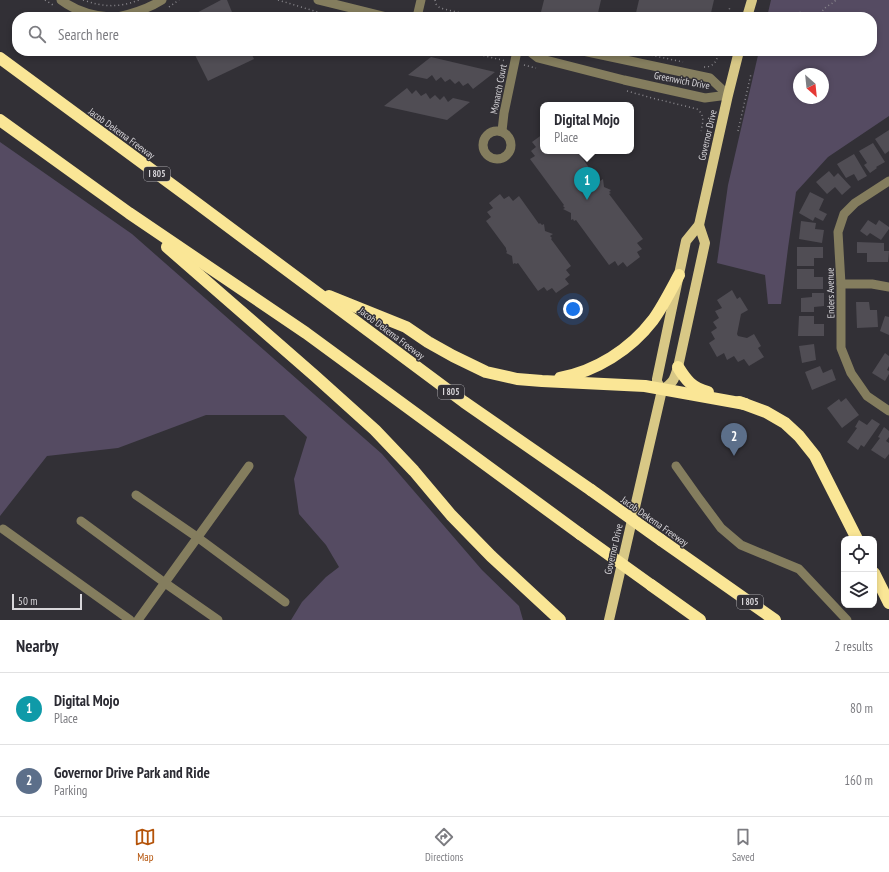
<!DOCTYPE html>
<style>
body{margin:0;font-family:"PT Sans Narrow",sans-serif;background:#f2f2f3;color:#2b2b33}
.controls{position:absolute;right:12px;bottom:12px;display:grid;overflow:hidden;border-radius:8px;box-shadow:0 2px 6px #0003}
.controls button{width:36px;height:36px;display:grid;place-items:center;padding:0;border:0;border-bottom:1px solid #e1e1e2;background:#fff;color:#2b2b33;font:20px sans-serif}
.compass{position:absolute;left:793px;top:68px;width:36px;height:36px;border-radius:50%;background:#fff;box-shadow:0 2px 6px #0003;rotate:153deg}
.scale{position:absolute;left:12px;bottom:10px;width:70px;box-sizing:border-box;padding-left:4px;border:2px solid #d8d6da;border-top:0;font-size:11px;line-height:14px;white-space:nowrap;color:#d8d6da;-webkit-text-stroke:3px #323036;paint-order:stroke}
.you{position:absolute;left:573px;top:309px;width:14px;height:14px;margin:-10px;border:3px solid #fff;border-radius:50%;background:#1a73e8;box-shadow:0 0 0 6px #1a73e833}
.badge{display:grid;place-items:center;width:26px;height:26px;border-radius:50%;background:#b45309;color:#fff;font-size:13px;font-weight:700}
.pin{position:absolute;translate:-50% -33px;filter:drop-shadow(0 1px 2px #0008)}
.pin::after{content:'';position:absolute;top:21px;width:14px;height:12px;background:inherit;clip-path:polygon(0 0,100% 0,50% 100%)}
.popup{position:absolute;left:540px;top:102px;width:94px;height:52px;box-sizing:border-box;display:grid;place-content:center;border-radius:8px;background:#fff;filter:drop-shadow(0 1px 3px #0005);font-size:13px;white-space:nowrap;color:#7c7c81}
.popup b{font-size:15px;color:#2b2b33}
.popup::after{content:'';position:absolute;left:50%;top:100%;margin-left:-8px;border:8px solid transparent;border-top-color:#fff}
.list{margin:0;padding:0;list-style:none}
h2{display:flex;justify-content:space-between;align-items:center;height:52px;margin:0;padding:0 16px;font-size:17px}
h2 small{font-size:13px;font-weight:400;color:#7c7c81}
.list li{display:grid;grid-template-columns:26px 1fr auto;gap:12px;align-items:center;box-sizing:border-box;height:72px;padding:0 16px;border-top:1px solid #e1e1e2}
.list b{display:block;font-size:15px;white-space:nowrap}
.list p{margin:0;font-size:13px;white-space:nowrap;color:#7c7c81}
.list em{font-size:13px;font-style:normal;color:#7c7c81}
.icon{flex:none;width:22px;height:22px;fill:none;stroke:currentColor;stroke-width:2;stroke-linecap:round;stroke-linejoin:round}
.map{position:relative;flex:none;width:889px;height:620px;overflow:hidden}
.search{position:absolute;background:#fff;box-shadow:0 2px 6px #0003;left:12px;right:12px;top:12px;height:44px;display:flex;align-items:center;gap:10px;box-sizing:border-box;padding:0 14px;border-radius:16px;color:#7c7c81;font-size:15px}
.sheet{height:196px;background:#fff}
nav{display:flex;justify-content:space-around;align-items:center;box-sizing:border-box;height:56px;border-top:1px solid #e1e1e2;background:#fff;font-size:11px;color:#7c7c81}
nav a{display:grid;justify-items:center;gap:2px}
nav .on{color:#b45309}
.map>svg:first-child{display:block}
.green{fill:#554b62;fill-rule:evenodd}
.building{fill:#504d54}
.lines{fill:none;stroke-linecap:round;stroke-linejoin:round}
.path{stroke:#8a888d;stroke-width:1.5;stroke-dasharray:1 3;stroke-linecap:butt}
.minor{stroke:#847d5e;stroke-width:9}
.major{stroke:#d8c886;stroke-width:10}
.highway{stroke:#fae696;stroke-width:12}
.highway-bridge{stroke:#fae696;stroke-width:12}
.labels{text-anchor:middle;stroke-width:3;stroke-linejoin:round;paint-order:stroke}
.shield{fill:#323036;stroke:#a6a4a9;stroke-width:1}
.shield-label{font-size:9px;font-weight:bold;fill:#d8d6da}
.street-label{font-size:10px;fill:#d8d6da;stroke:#323036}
</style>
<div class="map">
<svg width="889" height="620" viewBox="0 0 889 620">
<rect width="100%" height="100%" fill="#323036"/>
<g class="green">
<path d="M 771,0 L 889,0 L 889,116 L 828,157 L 796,192 L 788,248 L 781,304 L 768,304 L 765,275 L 717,263 L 728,185 L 759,51 L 872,51 L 872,17 L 767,17 ZM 799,74 L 823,74 L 823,98 L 799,98 Z"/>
<polygon points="0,142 132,234 382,454 482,570 519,606 523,620 291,620 302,602 326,577 339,567 326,545 299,514 294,479 307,437 284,415 206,415 118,448 47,456 0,516"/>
</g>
<g class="building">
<polygon points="221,0 227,0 234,17 189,17"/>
<polygon points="544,0 601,0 597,17 545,17 540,16"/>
<polygon points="639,0 714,0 710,17 635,17"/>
<polygon points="193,51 250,51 254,59 208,81"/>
<polygon points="431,57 495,72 473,89 468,83 463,86 459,81 455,84 450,79 445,82 441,77 436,81 432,75 427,79 408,75"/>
<polygon points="407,88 412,94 416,90 421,96 426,93 430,99 435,95 440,100 444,96 448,102 453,98 470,102 447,120 384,106"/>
<polygon points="889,130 889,151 885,154 875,139"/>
<polygon points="543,134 543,151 577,151 598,180 599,179 600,181 603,179 604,187 611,190 609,192 611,193 609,194 643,239 637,243 642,249 637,252 640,257 627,267 623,262 618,266 615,261 609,265 576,220 574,221 573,219 571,220 571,213 563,209 565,208 563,206 564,205 530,159 535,156 531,151 536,147 532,142"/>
<polygon points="873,143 885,162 876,167 877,168 870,173 864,165 867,163 859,151"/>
<polygon points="854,154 867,176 858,181 854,174 846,178 837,164"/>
<polygon points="829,171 834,177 838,173 851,187 842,195 835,187 827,194 816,182"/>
<polygon points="810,192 824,199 819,210 827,214 823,221 815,217 813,221 799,213"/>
<polygon points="500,194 504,199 509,196 513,201 519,196 539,224 540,223 542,225 544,224 545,231 553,234 550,236 552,238 551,239 571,266 566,270 570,275 565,279 569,284 556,293 552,288 547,291 544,287 538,291 518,263 516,264 515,263 513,264 512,256 506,253 507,252 506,249 506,248 486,221 491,217 487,212 493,208 489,203"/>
<polygon points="868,220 876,225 879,220 889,227 889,229 881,240 870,233 867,236 860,231"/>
<polygon points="801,221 816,223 815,229 824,230 822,243 799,239"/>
<polygon points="857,242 884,243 884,251 889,251 888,262 867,262 867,253 857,253"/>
<polygon points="797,247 823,247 823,258 814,258 814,266 797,266"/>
<polygon points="797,269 814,269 814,277 823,277 823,289 797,289"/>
<polygon points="732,290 737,299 740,297 748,310 741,314 737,334 738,336 747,338 754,334 761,346 758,348 764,357 749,366 744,359 738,362 734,356 727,360 724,353 717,357 709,343 715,339 711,332 717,328 713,322 719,318 715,311 722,308 717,300"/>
<polygon points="812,293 824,293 824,306 814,307 814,312 801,312 801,298 812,297"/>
<polygon points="856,302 869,302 870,310 877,310 878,327 857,328"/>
<polygon points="799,316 814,316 814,324 824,324 824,336 798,336"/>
<polygon points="885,316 889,317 889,335 880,331"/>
<polygon points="814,344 816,360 802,363 799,346"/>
<polygon points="885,353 889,356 889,366 887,370 889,371 889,374 885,381 872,373"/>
<polygon points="820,366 823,373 832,369 836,380 812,390 805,372"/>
<polygon points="846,398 859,415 842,428 827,408 839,399 841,402"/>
<polygon points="872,419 880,424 864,447 861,445 858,450 847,442 857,428 855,427 859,420 867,425"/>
<polygon points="884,427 889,431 889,437 886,441 889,443 889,454 885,459 871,450 880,438 878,437"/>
</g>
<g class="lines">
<g class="path">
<polyline points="45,0 53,5"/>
<path d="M 83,0 C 103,7 118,8 139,0"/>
<polyline points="278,0 334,17"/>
<polyline points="435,0 436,4 440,8 477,17"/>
<polyline points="169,7 179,0"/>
<polyline points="727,17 730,7"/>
<path d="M 789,17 L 790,16 L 798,12 L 809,14 L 821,13 C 826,5 830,6 836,0"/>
<polyline points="464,51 506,61"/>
<polyline points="632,51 683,62"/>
<polyline points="524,65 536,68"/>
<path d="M 704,67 C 715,67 717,60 719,51"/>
<path d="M 627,91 L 652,98 L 697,109 C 705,115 703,122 701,131"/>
<polyline points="738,131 751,74"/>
</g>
<g class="minor">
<path d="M 61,0 C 76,11 92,16 110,17"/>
<polyline points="318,0 387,17"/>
<path d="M 118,17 C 135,13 148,9 162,0"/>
<polyline points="417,17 421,0"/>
<polyline points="529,51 538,58 624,80 705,98 728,95"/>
<polyline points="583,51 710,78 728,95"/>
<circle cx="497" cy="145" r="14"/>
<polyline points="502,131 504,113 517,51"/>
<polyline points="889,181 855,203 844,214 838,232 841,284 841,348 851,373 867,396 889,411"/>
<polyline points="841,284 872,284 889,287"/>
<polyline points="676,466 698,497 721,528 741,545 799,569 847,620"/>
<polyline points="136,495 197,537 285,602"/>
<polyline points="81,521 165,583 218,620"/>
<polyline points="3,529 130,620"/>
<polyline points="138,620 249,466"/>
</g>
<g class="major">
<polyline points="747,17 752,0"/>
<polyline points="662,390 657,382 657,379 686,241 699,225 728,95 739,51"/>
<path d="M 609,620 L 662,390 C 674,382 674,380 678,367 L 705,243 L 699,225"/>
</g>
<g class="highway">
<polyline points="0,58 194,201 464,402 591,490"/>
<polyline points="0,120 129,213 306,333 580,534"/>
<polyline points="167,247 315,376 375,430 414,471 451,515 491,556 560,620"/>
<polyline points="329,296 406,327 428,342 453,356 486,372 517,379 542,381 645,386 745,404"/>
<path d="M 678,367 C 686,380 692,388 708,392"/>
<path d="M 560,378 C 596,371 630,350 653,320 C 663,306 671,290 679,275"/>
<polyline points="739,402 766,412 785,423 799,436 815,456 857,539"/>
<polyline points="661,540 775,620"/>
<polyline points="874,573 889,603"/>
<polyline points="651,585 700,620"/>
</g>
<g class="highway-bridge">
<polyline points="591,490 661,540"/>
<polyline points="580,534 651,585"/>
</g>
</g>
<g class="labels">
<g class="shield">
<rect x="144" y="167" width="26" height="14" rx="3"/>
<rect x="438" y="385" width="26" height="14" rx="3"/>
<rect x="737" y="595" width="26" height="14" rx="3"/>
</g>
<g class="shield-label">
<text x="157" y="177">I 805</text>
<text x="451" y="395">I 805</text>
<text x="750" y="605">I 805</text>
</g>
<g class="street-label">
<text transform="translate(682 80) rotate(11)" y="4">Greenwich Drive</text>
<text transform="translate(498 89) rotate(-79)" y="4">Monarch Court</text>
<text transform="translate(122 133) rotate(36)" y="4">Jacob Dekema Freeway</text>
<text transform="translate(707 135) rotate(-77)" y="4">Governor Drive</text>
<text transform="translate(830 293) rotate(-91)" y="4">Enders Avenue</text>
<text transform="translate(392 333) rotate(37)" y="4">Jacob Dekema Freeway</text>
<text transform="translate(655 521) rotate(35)" y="4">Jacob Dekema Freeway</text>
<text transform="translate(613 549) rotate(-77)" y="4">Governor Drive</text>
</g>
</g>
</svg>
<div class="controls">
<button><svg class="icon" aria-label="locate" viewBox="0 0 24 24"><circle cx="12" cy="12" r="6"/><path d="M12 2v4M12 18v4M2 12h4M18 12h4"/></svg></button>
<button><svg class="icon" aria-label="layers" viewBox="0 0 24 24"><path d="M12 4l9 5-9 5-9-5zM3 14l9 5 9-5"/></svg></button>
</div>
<svg class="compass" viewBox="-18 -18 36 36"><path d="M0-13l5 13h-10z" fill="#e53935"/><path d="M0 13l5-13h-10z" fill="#7c7c81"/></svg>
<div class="scale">50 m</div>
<div class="you"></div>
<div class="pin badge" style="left:587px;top:200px;background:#0f9aa8">1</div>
<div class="popup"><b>Digital Mojo</b>Place</div>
<div class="pin badge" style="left:734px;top:456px;background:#5c6f8a">2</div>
<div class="search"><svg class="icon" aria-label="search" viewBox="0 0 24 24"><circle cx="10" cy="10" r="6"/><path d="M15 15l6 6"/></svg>Search here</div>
</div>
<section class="sheet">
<h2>Nearby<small>2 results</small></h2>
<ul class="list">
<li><span class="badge" style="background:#0f9aa8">1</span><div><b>Digital Mojo</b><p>Place</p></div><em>80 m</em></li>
<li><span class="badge" style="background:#5c6f8a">2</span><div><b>Governor Drive Park and Ride</b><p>Parking</p></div><em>160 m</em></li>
</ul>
</section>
<nav>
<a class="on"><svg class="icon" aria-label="map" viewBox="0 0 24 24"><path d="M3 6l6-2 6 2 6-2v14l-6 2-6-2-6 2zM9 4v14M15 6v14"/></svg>Map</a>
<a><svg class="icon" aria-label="directions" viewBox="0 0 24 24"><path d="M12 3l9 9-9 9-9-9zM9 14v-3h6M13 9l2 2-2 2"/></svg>Directions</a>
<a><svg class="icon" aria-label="saved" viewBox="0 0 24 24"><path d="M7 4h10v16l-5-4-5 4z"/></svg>Saved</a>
</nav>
